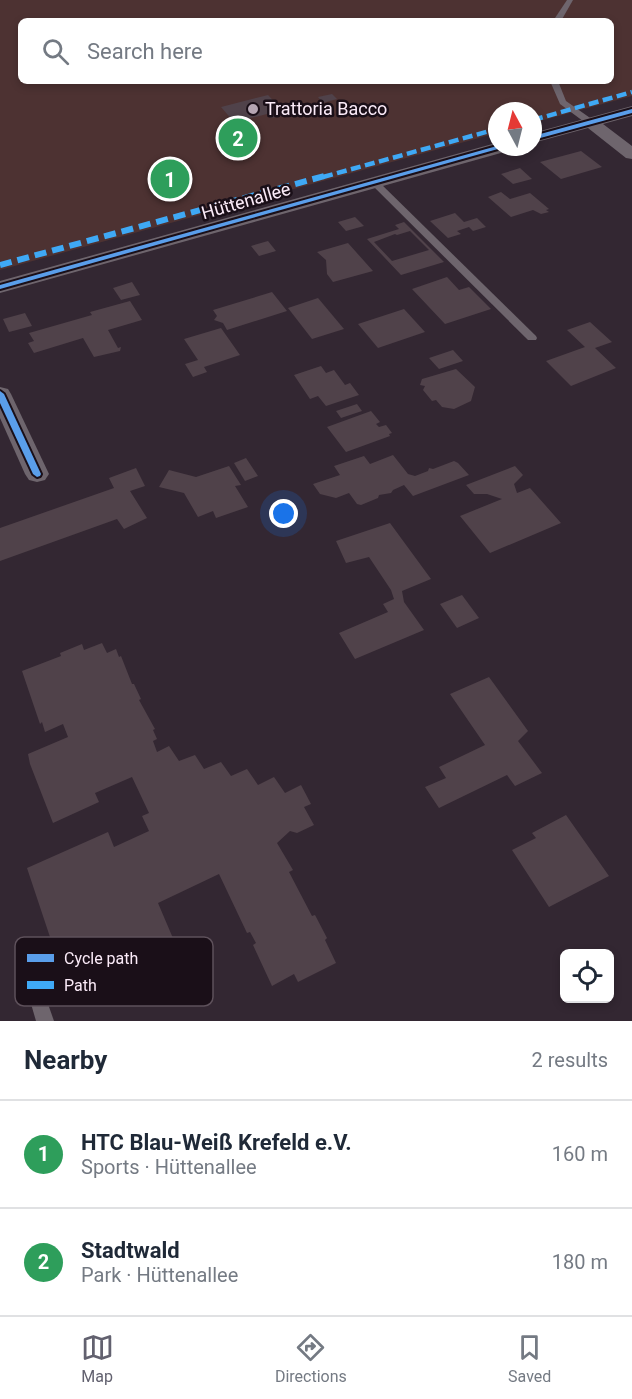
<!DOCTYPE html>
<meta charset="utf-8">
<style>
body{margin:0;font-family:Roboto,sans-serif;background:#f6f6f7;color:#1f2937}
.controls{position:absolute;right:18px;bottom:18px;display:grid;overflow:hidden;border-radius:9px;box-shadow:0 3px 9px #0003}
.controls button{width:54px;height:54px;display:grid;place-items:center;padding:0;border:0;border-bottom:2px solid #e0e1e3;background:#fff;color:#1f2937;font:30px sans-serif}
.compass{position:absolute;left:488px;top:102px;width:54px;height:54px;border-radius:50%;background:#fff;box-shadow:0 3px 9px #0003;rotate:353deg}
.you{position:absolute;left:284px;top:514px;width:21px;height:21px;margin:-15px;border:4px solid #fff;border-radius:50%;background:#1a73e8;box-shadow:0 0 0 9px #1a73e833}
.badge{display:grid;place-items:center;width:39px;height:39px;border-radius:50%;background:#62616f;color:#fff;font-size:20px;font-weight:700}
.pin{position:absolute;translate:-50% -50%;border:3px solid #fff;box-shadow:0 2px 6px #0006}
.list{margin:0;padding:0;list-style:none}
h2{display:flex;justify-content:space-between;align-items:center;height:78px;margin:0;padding:0 24px;font-size:26px}
h2 small{font-size:20px;font-weight:400;color:#747a83}
.list li{display:grid;grid-template-columns:39px 1fr auto;gap:18px;align-items:center;box-sizing:border-box;height:108px;padding:0 24px;border-top:2px solid #e0e1e3}
.list b{display:block;font-size:22px;white-space:nowrap}
.list p{margin:0;font-size:20px;white-space:nowrap;color:#747a83}
.list em{font-size:20px;font-style:normal;color:#747a83}
.icon{flex:none;width:33px;height:33px;fill:none;stroke:currentColor;stroke-width:2;stroke-linecap:round;stroke-linejoin:round}
.map{position:relative;flex:none;width:632px;height:1021px;overflow:hidden}
.search{position:absolute;background:#fff;box-shadow:0 3px 9px #0003;left:18px;right:18px;top:18px;height:66px;display:flex;align-items:center;gap:15px;box-sizing:border-box;padding:0 21px;border-radius:9px;color:#747a83;font-size:22px}
.sheet{height:294px;background:#fff}
nav{display:flex;justify-content:space-around;align-items:center;box-sizing:border-box;height:84px;border-top:2px solid #e0e1e3;background:#fff;font-size:16px;color:#747a83}
nav a{display:grid;justify-items:center;gap:3px}
nav .on{color:#62616f}
.map>svg:first-child{display:block}
.green{fill:#4d3232;fill-rule:evenodd}
.building{fill:#50424a;fill-rule:evenodd}
.lines{fill:none;stroke-linecap:round;stroke-linejoin:round}
.lane{fill:#6e656d;fill-rule:evenodd}
.street{fill:#6e656d;fill-rule:evenodd}
.quiet-far1{stroke:#3fa9f5;stroke-width:4.5;stroke-dasharray:10 4.5;stroke-linecap:butt}
.quiet{stroke:#3fa9f5;stroke-width:6;stroke-dasharray:12 6;stroke-linecap:butt}
.cycleway-casing{stroke:#1a0f18;stroke-width:4}
.cycleway{fill:#5a9eea;fill-rule:evenodd}
.poi-dot{fill:#b5a6b3;stroke:#1a0f18;stroke-width:2}
.labels{text-anchor:middle;stroke-width:5;stroke-linejoin:round;paint-order:stroke}
.far-poi-label{font-size:18px;fill:#fbebf8;stroke:#1a0f18;text-anchor:start}
.far-street-label{font-size:18px;fill:#fbebf8;stroke:#1a0f18}
.key{fill:#1a0f18;stroke:#5e515b;stroke-width:1.5}
.key-label{font-size:16px;fill:#fbebf8}
</style>
<div class="map">
<svg width="632" height="1021" viewBox="0 0 632 1021">
<rect width="100%" height="100%" fill="#332732"/>
<path class="green" d="M 0,0 L 632,0 L 632,96 L 533,123 L 533,111 L 497,111 L 497,133 L 0,270 ZM 21,21 L 611,21 L 611,81 L 21,81 Z"/>
<g class="building">
<polygon points="332,94 337,99 323,103 318,97"/>
<polygon points="268,95 287,115 271,118 267,114 234,122 221,107"/>
<polygon points="581,151 602,167 561,179 540,162"/>
<polygon points="520,168 532,179 513,184 501,174"/>
<polygon points="501,192 510,199 530,193 549,209 546,210 549,212 541,214 533,210 511,217 488,197"/>
<polygon points="455,213 464,222 477,218 486,227 473,231 469,227 457,231 461,234 448,238 430,221"/>
<polygon points="355,217 364,226 346,231 338,222"/>
<path d="M 404,222 L 444,262 L 401,275 L 367,239 L 399,229 L 395,225 ZM 410,231 L 429,250 L 392,261 L 374,242 L 395,234 L 397,235 Z"/>
<polygon points="268,241 276,251 259,256 251,246"/>
<polygon points="348,243 373,271 333,282 327,274 326,260 317,252"/>
<polygon points="447,277 459,290 469,287 491,309 445,324 412,289"/>
<polygon points="132,282 140,295 121,300 113,288"/>
<polygon points="272,292 287,311 227,330 223,323 214,320 217,316 213,310"/>
<polygon points="318,298 344,329 312,339 288,308"/>
<polygon points="130,301 142,320 108,330 118,348 121,347 120,351 94,357 83,338 34,353 28,343 34,341 29,333 92,315 90,312"/>
<polygon points="404,309 425,332 378,348 358,324"/>
<polygon points="25,313 32,326 9,332 3,319"/>
<polygon points="590,322 612,342 595,348 616,368 571,386 546,361 585,347 567,330"/>
<polygon points="221,328 240,355 204,367 207,372 193,377 185,364 198,360 184,339"/>
<polygon points="453,350 463,361 439,369 429,358"/>
<polygon points="321,366 326,373 334,370 345,385 350,383 359,395 326,406 318,396 310,399 294,375"/>
<polygon points="456,369 475,387 471,401 454,409 442,407 436,400 432,401 423,390 425,386 420,385 422,379"/>
<polygon points="357,404 362,411 341,418 336,411"/>
<polygon points="371,411 380,422 376,424 379,427 386,425 392,433 389,434 390,436 346,452 327,427"/>
<polygon points="393,455 408,474 415,476 428,471 429,468 433,469 454,461 458,463 469,475 413,496 404,485 393,490 391,493 379,495 378,498 361,505 357,504 349,493 336,498 320,494 313,484 340,475 334,466 364,456 370,464"/>
<polygon points="246,458 258,476 245,481 234,463"/>
<polygon points="229,466 241,485 235,486 248,507 216,518 213,511 198,517 184,493 159,487 169,470 196,477"/>
<polygon points="515,466 523,475 514,484 517,493 530,488 561,523 490,553 460,516 502,499 487,494 474,494 466,485"/>
<polygon points="136,468 145,486 130,491 147,518 124,529 117,519 0,561 0,528 114,488 109,478"/>
<polygon points="390,523 431,579 402,591 404,602 424,630 355,659 339,633 388,612 383,604 394,599 391,590 369,557 346,563 336,541"/>
<polygon points="462,595 479,618 457,628 440,604"/>
<polygon points="102,643 107,653 116,649 119,657 121,656 132,684 134,684 141,699 139,700 155,729 153,730 157,739 153,741 157,752 169,746 179,761 195,755 204,769 221,762 231,776 247,769 258,785 274,777 285,793 301,785 311,804 304,807 314,825 297,833 290,831 277,843 293,870 289,872 312,916 315,915 327,938 325,940 336,963 298,982 294,974 272,986 253,945 256,943 250,932 247,933 219,874 158,903 178,950 89,994 70,939 54,949 27,868 108,832 114,847 149,831 142,816 149,813 132,777 95,793 99,802 53,823 30,764 28,754 68,737 63,724 45,732 42,722 40,724 22,671 61,656 60,653 82,644 84,650"/>
<polygon points="489,677 528,731 518,741 542,773 515,786 507,775 439,808 425,787 446,778 439,767 485,745 450,694"/>
<polygon points="566,815 609,876 549,907 512,850 536,838 532,833"/>
</g>
<g class="lines">
<g class="lane">
<polygon points="567,0 573,0 561,21 553,21"/>
<polygon points="550,81 558,81 566,101 593,120 593,124 587,124 560,104"/>
<polygon points="375,180 378,181 536,336 537,338 536,340 528,340 372,185 372,181"/>
<polygon points="35,982 41,984 54,1021 36,1021 27,990 29,984"/>
</g>
<g class="street">
<polygon points="632,106 632,116 603,124 632,146 632,159 626,158 588,128 533,143 533,133"/>
<polygon points="496,143 497,147 510,147 508,151 0,293 0,281"/>
<polygon points="0,387 8,389 11,394 49,474 45,480 37,482 29,480 25,474 0,418"/>
</g>
<g class="quiet-far1">
<polyline points="533,120 632,92"/>
<polyline points="323,177 497,129"/>
</g>
<polyline class="quiet" points="0,265 328,175"/>
<defs>
<g id="cycleway">
<polygon points="632,109 632,113 533,140 533,136"/>
<polygon points="497,146 505,147 0,289 0,285"/>
<polygon points="0,391 4,394 41,474 40,476 37,477 33,474 0,403"/>
</g>
</defs>
<use href="#cycleway" class="cycleway-casing"/>
<use href="#cycleway" class="cycleway"/>
</g>
<circle class="poi-dot" cx="253" cy="109" r="6"/>
<g class="labels">
<g class="far-poi-label">
<text x="265" y="115">Trattoria Bacco</text>
</g>
<g class="far-street-label">
<text transform="translate(246 201) rotate(-16)" y="6">Hüttenallee</text>
</g>
</g>
<rect x="15" y="937" width="198" height="69" rx="9" class="key"/>
<rect x="27" y="954" width="27" height="8" fill="#5a9eea"/>
<rect x="27" y="981" width="27" height="8" fill="#3fa9f5"/>
<g class="key-label">
<text x="64" y="964">Cycle path</text>
<text x="64" y="991">Path</text>
</g>
</svg>
<div class="controls">
<button><svg class="icon" aria-label="locate" viewBox="0 0 24 24"><circle cx="12" cy="12" r="6"/><path d="M12 2v4M12 18v4M2 12h4M18 12h4"/></svg></button>
</div>
<svg class="compass" viewBox="-18 -18 36 36"><path d="M0-13l5 13h-10z" fill="#e53935"/><path d="M0 13l5-13h-10z" fill="#747a83"/></svg>
<div class="you"></div>
<div class="pin badge" style="left:170px;top:179px;background:#2e9e5b">1</div>
<div class="pin badge" style="left:238px;top:138px;background:#2e9e5b">2</div>
<div class="search"><svg class="icon" aria-label="search" viewBox="0 0 24 24"><circle cx="10" cy="10" r="6"/><path d="M15 15l6 6"/></svg>Search here</div>
</div>
<section class="sheet">
<h2>Nearby<small>2 results</small></h2>
<ul class="list">
<li><span class="badge" style="background:#2e9e5b">1</span><div><b>HTC Blau-Weiß Krefeld e.V.</b><p>Sports · Hüttenallee</p></div><em>160 m</em></li>
<li><span class="badge" style="background:#2e9e5b">2</span><div><b>Stadtwald</b><p>Park · Hüttenallee</p></div><em>180 m</em></li>
</ul>
</section>
<nav>
<a class="on"><svg class="icon" aria-label="map" viewBox="0 0 24 24"><path d="M3 6l6-2 6 2 6-2v14l-6 2-6-2-6 2zM9 4v14M15 6v14"/></svg>Map</a>
<a><svg class="icon" aria-label="directions" viewBox="0 0 24 24"><path d="M12 3l9 9-9 9-9-9zM9 14v-3h6M13 9l2 2-2 2"/></svg>Directions</a>
<a><svg class="icon" aria-label="saved" viewBox="0 0 24 24"><path d="M7 4h10v16l-5-4-5 4z"/></svg>Saved</a>
</nav>
